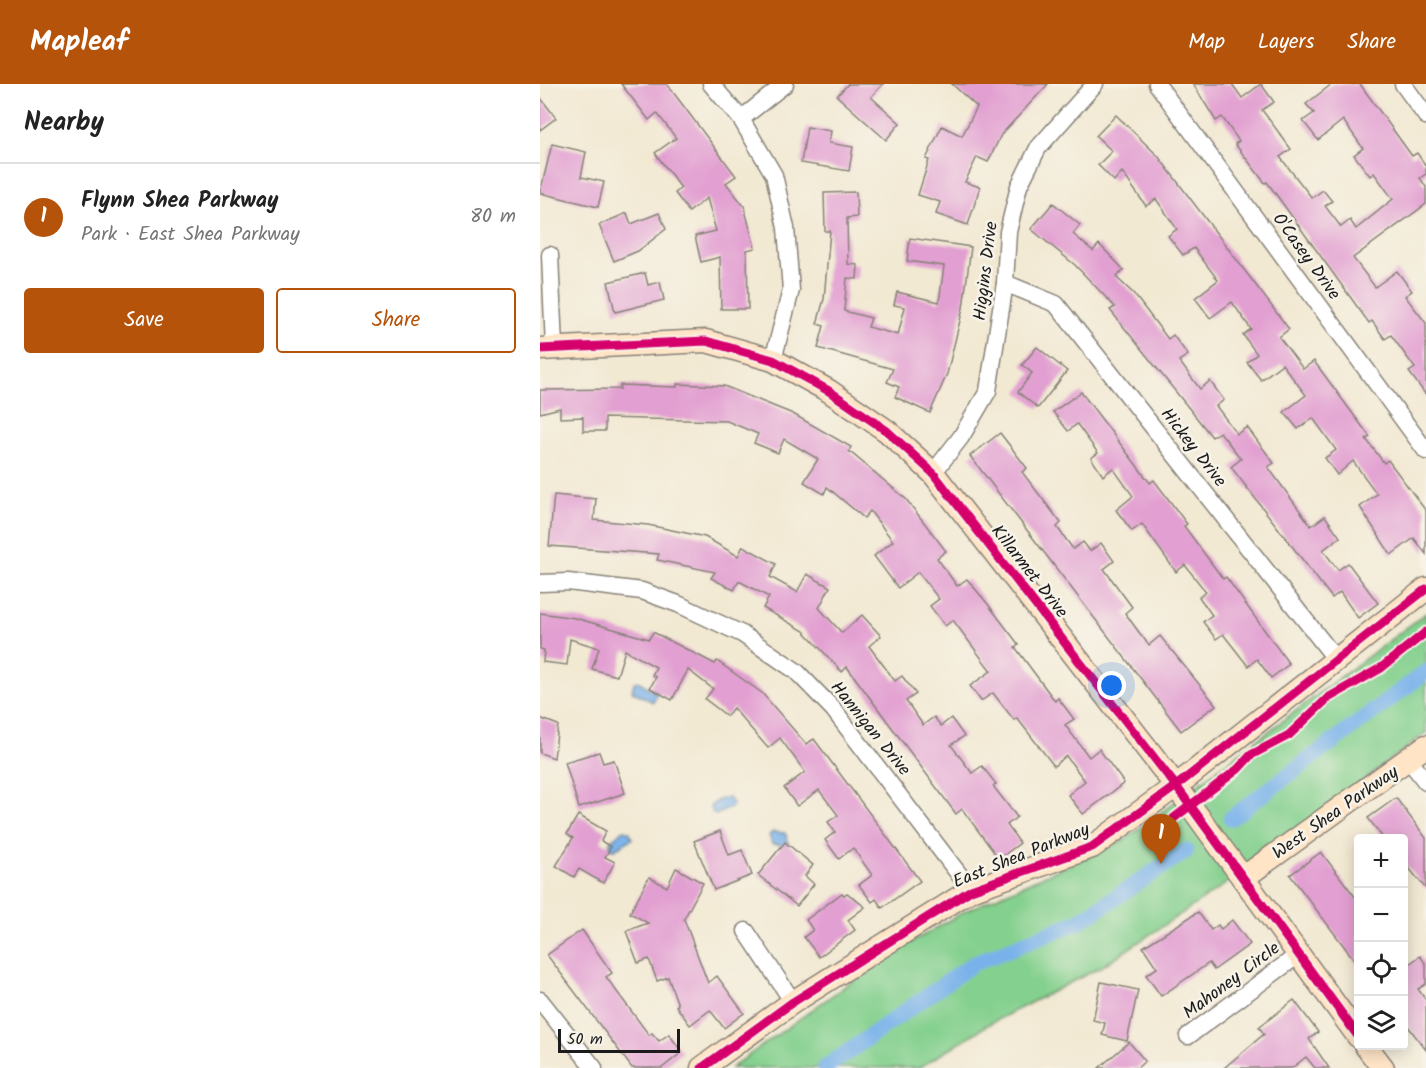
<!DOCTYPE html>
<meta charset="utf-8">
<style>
body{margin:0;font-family:Kalam,sans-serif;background:#f2f2f2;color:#222}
.controls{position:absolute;right:18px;bottom:18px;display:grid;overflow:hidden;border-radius:6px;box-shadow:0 3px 15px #0003}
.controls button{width:54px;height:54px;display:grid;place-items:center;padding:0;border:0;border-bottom:2px solid #e0e0e0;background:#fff;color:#222;font:30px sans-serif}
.scale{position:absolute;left:18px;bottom:15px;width:122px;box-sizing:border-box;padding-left:6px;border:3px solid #1c1c1c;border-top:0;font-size:16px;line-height:21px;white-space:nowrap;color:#1c1c1c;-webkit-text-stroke:4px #f7f3e8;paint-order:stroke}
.you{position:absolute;left:572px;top:602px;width:21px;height:21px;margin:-15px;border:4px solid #fff;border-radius:50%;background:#1a73e8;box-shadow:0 0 0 9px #1a73e833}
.badge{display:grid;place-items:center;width:39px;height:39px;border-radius:50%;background:#b45309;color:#fff;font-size:20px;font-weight:700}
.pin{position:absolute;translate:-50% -50px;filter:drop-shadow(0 2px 3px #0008)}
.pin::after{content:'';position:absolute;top:32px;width:21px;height:18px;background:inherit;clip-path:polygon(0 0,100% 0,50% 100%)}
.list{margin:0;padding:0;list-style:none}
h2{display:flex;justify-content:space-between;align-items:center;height:78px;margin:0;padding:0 24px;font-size:26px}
h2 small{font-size:20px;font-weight:400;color:#767676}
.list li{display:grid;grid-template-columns:39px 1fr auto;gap:18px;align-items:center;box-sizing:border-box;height:108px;padding:0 24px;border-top:2px solid #e0e0e0}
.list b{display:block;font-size:22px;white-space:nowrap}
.list p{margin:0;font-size:20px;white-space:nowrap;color:#767676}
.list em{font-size:20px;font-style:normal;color:#767676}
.actions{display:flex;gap:12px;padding:18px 24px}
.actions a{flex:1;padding:14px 0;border:2px solid #b45309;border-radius:6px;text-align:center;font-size:21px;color:#b45309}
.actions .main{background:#b45309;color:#fff}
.icon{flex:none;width:33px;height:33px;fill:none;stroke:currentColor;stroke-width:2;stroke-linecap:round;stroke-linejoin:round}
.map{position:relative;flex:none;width:886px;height:984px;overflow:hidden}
header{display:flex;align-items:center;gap:36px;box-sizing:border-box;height:84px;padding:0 30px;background:#b45309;color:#fff}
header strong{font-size:28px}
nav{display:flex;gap:33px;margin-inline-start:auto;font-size:21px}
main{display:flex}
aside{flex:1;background:#fff}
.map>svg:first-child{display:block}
.green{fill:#84d08e;stroke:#507655;stroke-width:1.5}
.water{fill:#79b2ea;stroke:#4a6783;stroke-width:1.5}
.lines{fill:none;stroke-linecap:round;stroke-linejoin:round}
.canal{stroke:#79b2ea;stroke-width:16}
.building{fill:#e29fd1}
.street-casing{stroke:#878278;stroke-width:19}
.secondary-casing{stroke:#878278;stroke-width:25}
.street{stroke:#fff;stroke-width:16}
.secondary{stroke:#ffe4c6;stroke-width:22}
.cycleway-casing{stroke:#f7f3e8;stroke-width:13}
.cycleway{stroke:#d6006c;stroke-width:9}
.labels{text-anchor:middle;stroke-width:5;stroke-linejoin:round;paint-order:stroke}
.street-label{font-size:18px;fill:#1c1c1c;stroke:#f7f3e8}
</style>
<header>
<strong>Mapleaf</strong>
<nav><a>Map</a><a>Layers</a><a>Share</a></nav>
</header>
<main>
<aside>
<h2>Nearby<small></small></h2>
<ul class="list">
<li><span class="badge">1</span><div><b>Flynn Shea Parkway</b><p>Park · East Shea Parkway</p></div><em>80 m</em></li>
</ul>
<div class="actions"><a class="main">Save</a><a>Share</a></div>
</aside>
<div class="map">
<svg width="886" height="984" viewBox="0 0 886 984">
<rect width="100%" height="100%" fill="#f7f3e8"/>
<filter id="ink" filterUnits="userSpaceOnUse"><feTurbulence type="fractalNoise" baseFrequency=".0167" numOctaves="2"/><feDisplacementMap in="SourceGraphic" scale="12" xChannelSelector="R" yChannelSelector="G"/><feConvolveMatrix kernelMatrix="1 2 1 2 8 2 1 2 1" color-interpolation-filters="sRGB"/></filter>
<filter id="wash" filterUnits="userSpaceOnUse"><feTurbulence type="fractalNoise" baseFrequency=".008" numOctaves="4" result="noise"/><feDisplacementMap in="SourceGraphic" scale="24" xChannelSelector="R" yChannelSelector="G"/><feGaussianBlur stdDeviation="1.35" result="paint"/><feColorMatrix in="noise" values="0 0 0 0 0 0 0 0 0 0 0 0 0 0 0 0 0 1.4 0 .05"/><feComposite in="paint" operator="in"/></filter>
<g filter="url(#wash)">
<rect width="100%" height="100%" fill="#f2e9d3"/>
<polygon class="green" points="886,529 886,649 680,804 561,883 449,940 379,984 191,984 343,875 425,827 584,756"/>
<g class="water">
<polygon points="98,597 117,609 113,618 92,607 94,598"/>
<polygon points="187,713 193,719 192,723 176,731 173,729 170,723 176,717"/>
<polygon points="84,746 90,748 92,755 73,766 70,763 70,757"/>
<polygon points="233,748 245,749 249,759 246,761 232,760 229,751"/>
</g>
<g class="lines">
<g class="canal">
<polyline points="691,734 886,588"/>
<polyline points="285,984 434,879 538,838 646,767"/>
</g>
</g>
<g id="blocks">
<g class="building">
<polygon points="81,0 127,0 196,92 186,99 204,122 215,164 207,166 208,225 181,225 180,173 161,178 155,152 176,147 167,114 149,128 135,109 141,104 115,69 136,54 117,29 109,36"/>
<polygon points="308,0 343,0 331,13 360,39 346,56 297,12"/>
<polygon points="412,0 508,0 461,51 448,78 437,73 425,98 440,103 428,141 396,130 400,118 378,111 389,76 386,75 402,42 422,52 437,23"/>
<polygon points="653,0 692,0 702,14 721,0 734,18 722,26 751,65 740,73 772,114 783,106 792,117 785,122 801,143 810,136 816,145 853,115 834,89 830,92 814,71 823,64 803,36 778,56 763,37 774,29 766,20 792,0 820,0 872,72 877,69 886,82 886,90 880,94 886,103 886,120 813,174 835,203 857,187 872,207 865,212 886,239 886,311 869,288 875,284 851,251 845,255 832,237 829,239 727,98 725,99 695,60 699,57 682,33 676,37"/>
<polygon points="0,13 16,34 0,46"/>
<polygon points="576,31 618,72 749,245 739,253 763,285 774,277 830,353 826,355 844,379 848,376 886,427 886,470 874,454 851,471 820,423 837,410 813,377 797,391 785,374 796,366 773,334 758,345 744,328 766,311 742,280 721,296 707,278 717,270 703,251 711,245 692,218 670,234 655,214 678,196 654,164 643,171 628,152 637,145 616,115 606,122 582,88 574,97 558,81 572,67 556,52"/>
<polygon points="267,43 291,47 289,59 313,63 309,87 261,79"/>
<polygon points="12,60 46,68 41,93 64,98 58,123 0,109"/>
<polygon points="316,108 317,133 307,134 308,180 318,181 317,195 307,194 304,227 331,234 328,243 358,251 365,223 354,221 357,208 399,218 404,182 367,177 370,154 431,163 423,224 407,290 390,329 355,313 359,303 347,298 353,285 278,264 284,242 277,240 284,215 290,147 285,147 284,109"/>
<polygon points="513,119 540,141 533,150 553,167 559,160 584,186 576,193 593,209 628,255 633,251 648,271 639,277 660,305 670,297 684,316 676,322 697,350 707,343 734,379 728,383 771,442 785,432 800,453 783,466 798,486 808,479 838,519 818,534 800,508 792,514 691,383 701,375 680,348 672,353 570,226 575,223 535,181 491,145"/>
<polygon points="87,129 91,140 119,129 126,145 98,167 74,177 59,141"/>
<polygon points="105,189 108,201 120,198 124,216 75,228 68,198"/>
<polygon points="497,263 527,287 498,324 478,308 492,289 482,281"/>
<polygon points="137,300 184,302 253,330 311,363 309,367 366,415 406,467 397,474 417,502 427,495 447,519 479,561 475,563 515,617 518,614 534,635 525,641 549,673 559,665 584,699 543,730 528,711 545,697 526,672 514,682 477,634 474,636 453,609 441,617 430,602 451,587 413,536 405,542 390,522 399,515 378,488 358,504 334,472 353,457 330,427 324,434 287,403 284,410 264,398 278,375 244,355 238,369 214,359 218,350 187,337 65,334 65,347 43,347 43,333 20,334 20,324 0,329 0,306 80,305 80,301 137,303"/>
<polygon points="541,308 610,399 614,396 647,440 644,442 683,495 686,493 749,580 731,594 717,575 708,582 683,550 676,555 663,538 672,531 659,513 666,508 645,481 636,488 602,440 592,447 576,426 593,412 573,384 563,392 551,374 558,369 537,340 528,347 513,328"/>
<polygon points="460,349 487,384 482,388 521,439 517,443 533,465 543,458 550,467 561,459 574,477 564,485 592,523 585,529 601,551 609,561 620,552 676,621 641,647 430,372"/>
<polygon points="14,411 56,415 54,436 108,441 165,453 198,472 203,462 236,480 230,493 257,508 267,490 290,503 279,524 302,549 322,531 341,552 329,562 355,597 362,592 376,610 366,617 383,641 394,633 401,642 411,634 424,652 411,661 432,689 442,682 456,700 453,702 477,733 467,741 480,759 459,775 422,725 416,730 307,583 302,588 264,547 223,524 229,513 199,497 194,506 171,494 175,488 117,476 119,470 9,462"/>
<polygon points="0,529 35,534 109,555 113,548 175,580 177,577 222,609 266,660 274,655 380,797 342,824 336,815 332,818 319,801 332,791 313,764 299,775 285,756 295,748 288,738 298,731 279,706 257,722 244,704 265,688 240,654 228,664 193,624 187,632 165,615 173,605 148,586 132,616 110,604 116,593 112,591 116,583 85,566 77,592 52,585 59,564 30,555 27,581 3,578 4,566 0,565"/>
<polygon points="0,634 18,641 14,674 0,669"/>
<polygon points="59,668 63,679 74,676 85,709 39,724 25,678"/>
<polygon points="856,714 886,754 886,805 864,778 864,754 843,754 828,734"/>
<polygon points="38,731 66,747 61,757 71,763 65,773 75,778 63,799 39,785 34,793 16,782 33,754 27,750"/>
<polygon points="180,747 189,771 202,766 212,791 174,806 154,757"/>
<polygon points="245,758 273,781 265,792 274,800 257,822 218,791"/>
<polygon points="781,768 819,818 819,882 750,791"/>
<polygon points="136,784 163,799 144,835 168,899 177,892 204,929 184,944 170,926 150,941 136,922 138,921 128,893 117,897 109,875 98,879 86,847 108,839 90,829 109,793 127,803"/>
<polygon points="302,809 304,811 307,809 325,823 308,836 315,846 279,873 264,853 273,846 266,836"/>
<polygon points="658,828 671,846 678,841 681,845 692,836 710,860 674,886 669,879 621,912 606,891 617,884 603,863"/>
<polygon points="42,846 72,889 66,893 109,951 112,949 119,957 129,950 142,968 122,984 92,984 7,871"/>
<polygon points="880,872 886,880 886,900 878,905 886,916 886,966 864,937 864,884"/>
<polygon points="561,898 598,906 587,957 562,951 565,939 553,936"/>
<polygon points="754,916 778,948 769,955 789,984 775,984 766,973 752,984 684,984 724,950 719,943"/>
<polygon points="589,958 605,977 597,984 559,984"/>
</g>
</g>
</g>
<g filter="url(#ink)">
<use href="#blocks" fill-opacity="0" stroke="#878278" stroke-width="1.5"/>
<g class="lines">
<defs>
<g id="street">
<polyline points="171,0 201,35 234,91 246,144 251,206 233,276"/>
<polyline points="617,0 886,367"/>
<polyline points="863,0 886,32"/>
<polyline points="201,35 245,0"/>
<polyline points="10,171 14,263"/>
<polyline points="465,199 516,220 795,574"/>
<polyline points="393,389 421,353 448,307 465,199 468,148 479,102 498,64 555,0"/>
<polyline points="0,499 28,498 102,507 138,520 202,550 256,587 293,625 431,806"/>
<polyline points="869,676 886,698"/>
<polyline points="206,847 253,918"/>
<polyline points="0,916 54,984"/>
<polyline points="648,952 758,871"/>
</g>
<g id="secondary">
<polyline points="0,265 166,257 233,276 289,307 347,347 393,389 636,702 818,952"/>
<polyline points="703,794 886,662"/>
<polyline points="826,962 843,984"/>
<polyline points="162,984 253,918 431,806 552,763 636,702 886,505"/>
</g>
</defs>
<use href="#street" class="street-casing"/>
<use href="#secondary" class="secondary-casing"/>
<use href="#street" class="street"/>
<use href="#secondary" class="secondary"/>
<defs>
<g id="cycleway">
<polyline points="0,265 166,257 233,276 289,307 347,347 393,389 636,702 818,952"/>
<polyline points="634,734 698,685 711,671 749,651 788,614 841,584 886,548"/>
<polyline points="162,984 253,918 431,806 552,763 636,702 886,505"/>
</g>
</defs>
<use href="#cycleway" class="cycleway-casing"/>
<use href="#cycleway" class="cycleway"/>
</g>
</g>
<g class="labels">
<g class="street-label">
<text transform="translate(767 172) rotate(54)" y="6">O'Casey Drive</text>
<text transform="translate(445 187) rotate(-83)" y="6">Higgins Drive</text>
<text transform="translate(654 363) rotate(52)" y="6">Hickey Drive</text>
<text transform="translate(490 487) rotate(52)" y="6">Killarmet Drive</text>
<text transform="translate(331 644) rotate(51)" y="6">Hannigan Drive</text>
<text transform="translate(795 728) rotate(-35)" y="6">West Shea Parkway</text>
<text transform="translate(481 771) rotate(-22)" y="6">East Shea Parkway</text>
<text transform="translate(691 896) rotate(-37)" y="6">Mahoney Circle</text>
</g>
</g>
</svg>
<div class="controls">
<button>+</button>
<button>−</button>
<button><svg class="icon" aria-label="locate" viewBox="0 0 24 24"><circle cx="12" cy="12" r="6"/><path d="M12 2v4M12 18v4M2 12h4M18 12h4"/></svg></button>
<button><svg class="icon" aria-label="layers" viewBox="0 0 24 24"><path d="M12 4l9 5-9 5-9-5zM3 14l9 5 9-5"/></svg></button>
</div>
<div class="scale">50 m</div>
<div class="you"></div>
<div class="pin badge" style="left:621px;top:780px">1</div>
</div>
</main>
